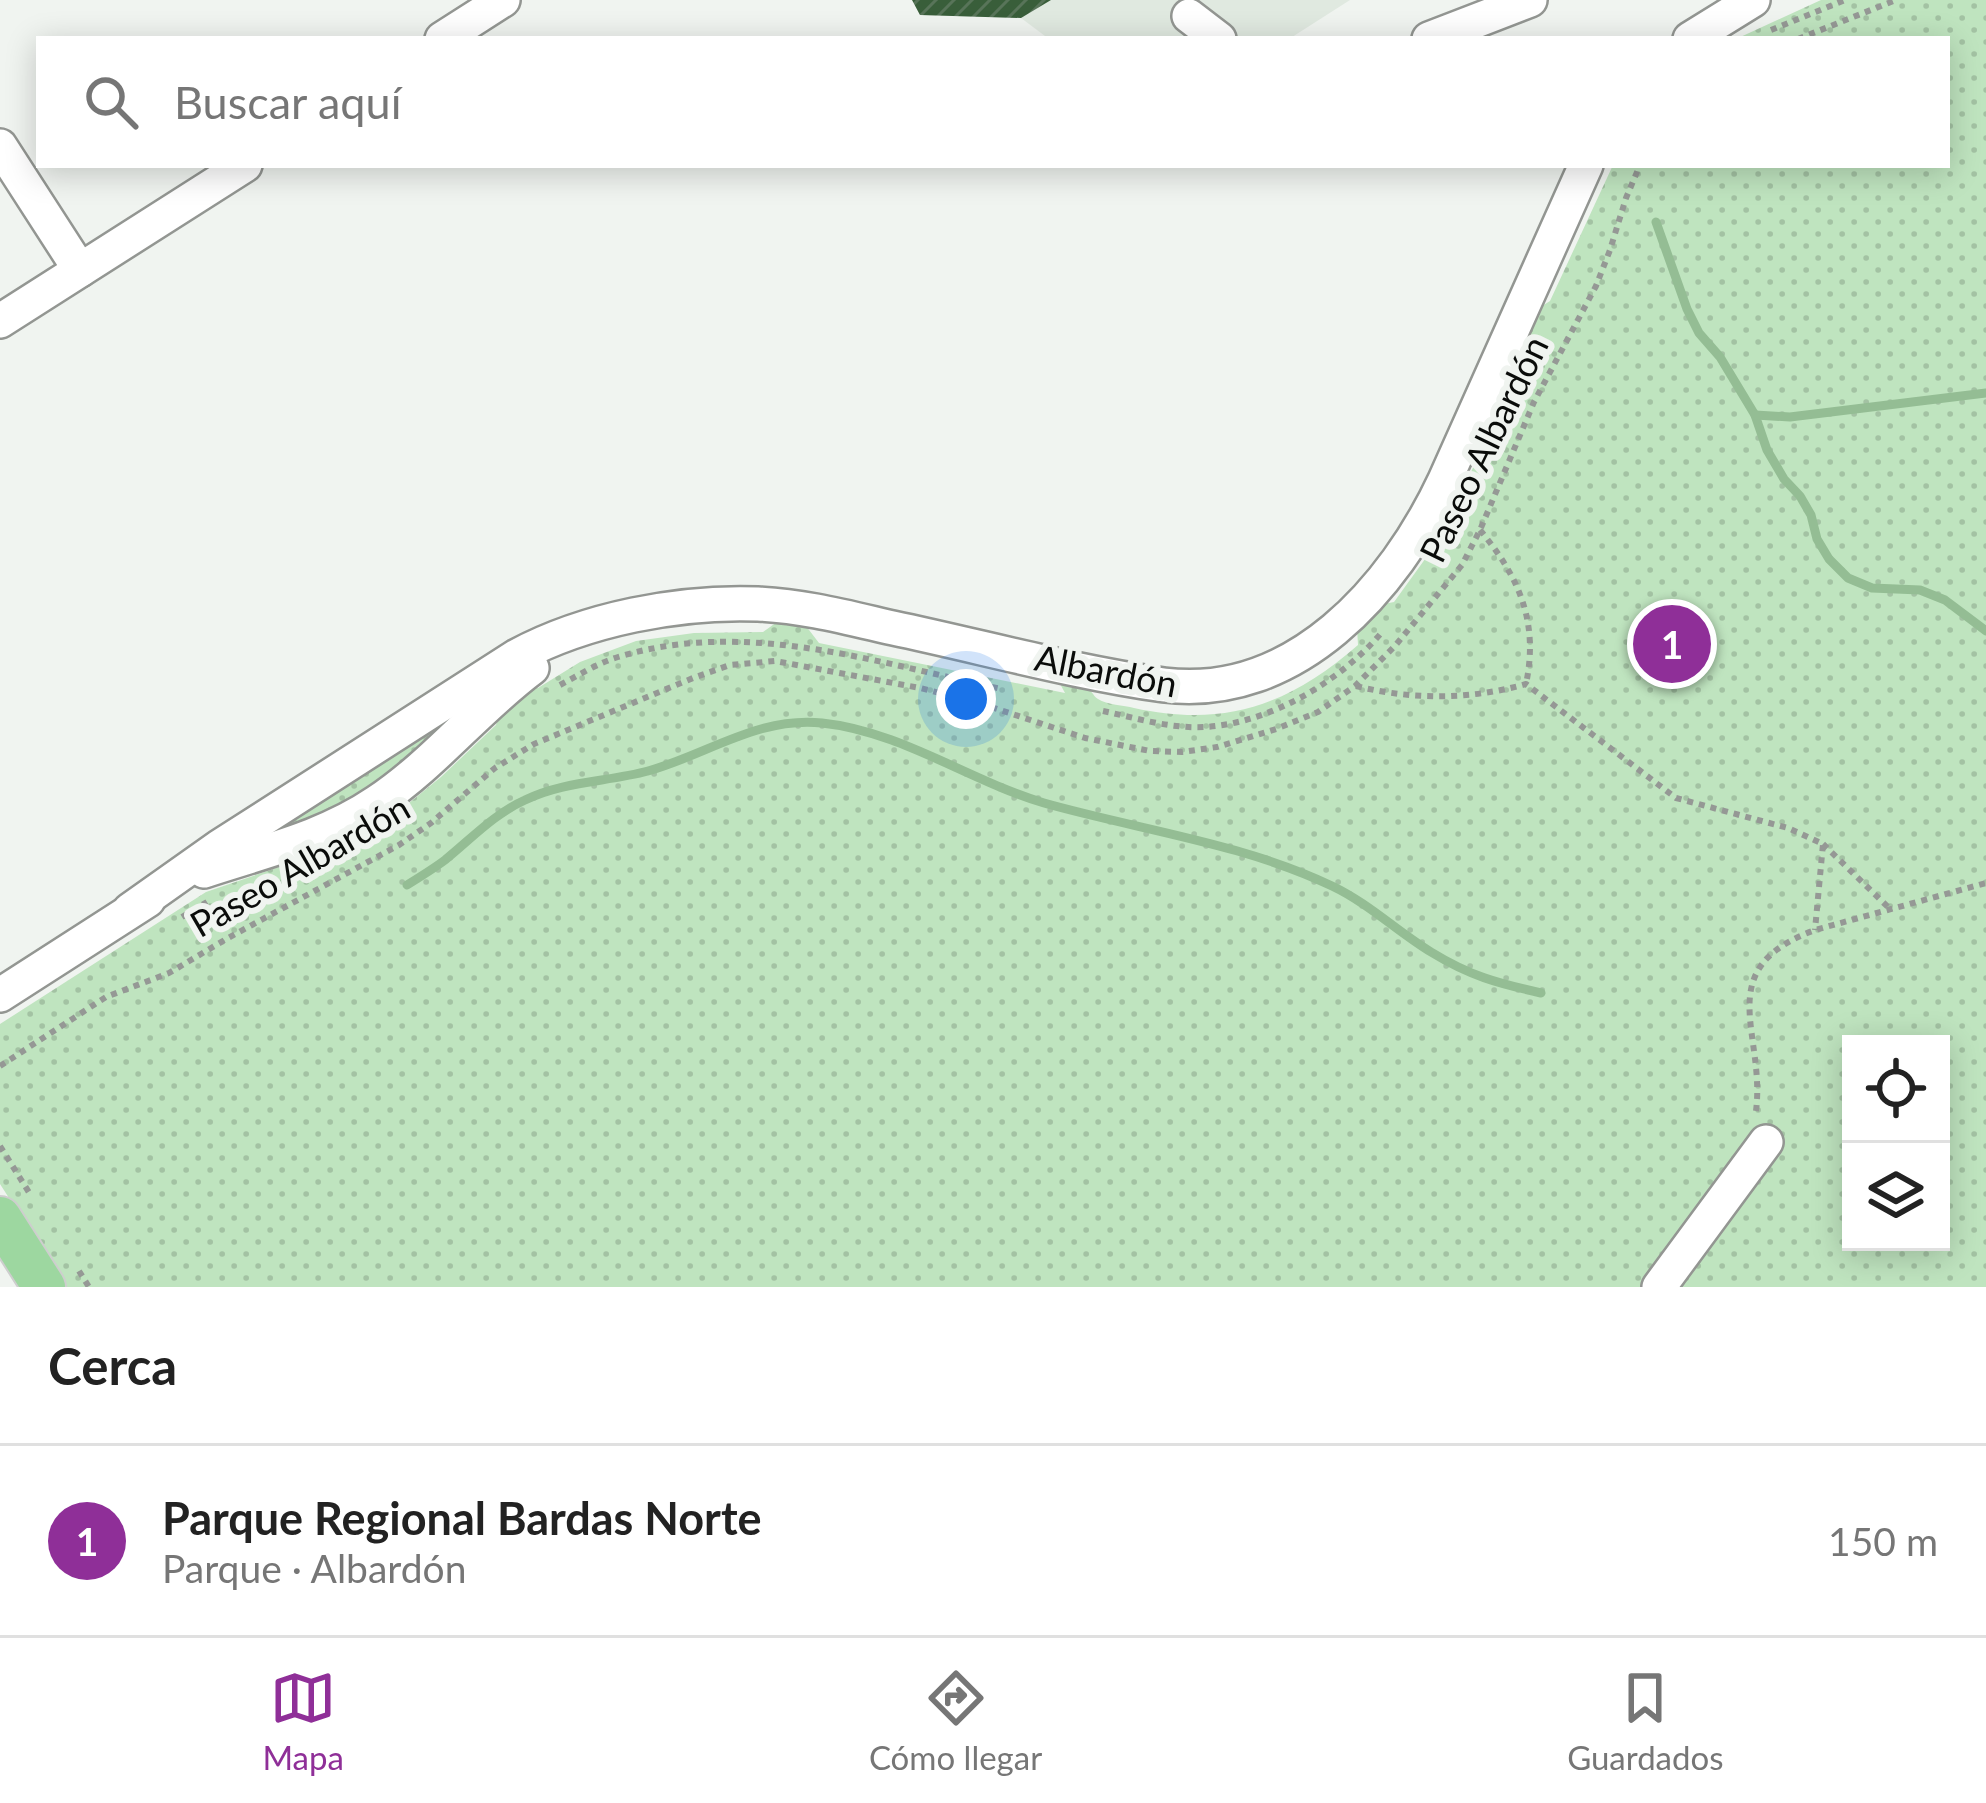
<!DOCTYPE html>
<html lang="es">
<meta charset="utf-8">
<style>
body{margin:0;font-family:Lato,sans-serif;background:#f6f6f6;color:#222}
.controls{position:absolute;right:36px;bottom:36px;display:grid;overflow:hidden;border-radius:0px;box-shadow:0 6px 30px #0003}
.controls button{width:108px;height:108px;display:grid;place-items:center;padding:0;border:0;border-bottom:3px solid #e0e0e0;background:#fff;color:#222;font:60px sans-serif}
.you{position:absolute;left:966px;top:699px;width:42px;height:42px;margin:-30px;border:9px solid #fff;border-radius:50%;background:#1a73e8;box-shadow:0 0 0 18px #1a73e833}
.badge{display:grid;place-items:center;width:78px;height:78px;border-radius:50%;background:#8f2f98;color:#fff;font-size:39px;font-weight:700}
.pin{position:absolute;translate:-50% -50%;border:6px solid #fff;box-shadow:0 3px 12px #0006}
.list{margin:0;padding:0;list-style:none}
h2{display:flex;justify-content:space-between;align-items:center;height:156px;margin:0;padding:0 48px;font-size:51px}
h2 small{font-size:39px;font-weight:400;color:#767676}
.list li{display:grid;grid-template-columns:78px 1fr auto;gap:36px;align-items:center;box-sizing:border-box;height:192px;padding:0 48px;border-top:3px solid #e0e0e0}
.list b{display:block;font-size:45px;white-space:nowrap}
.list p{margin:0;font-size:39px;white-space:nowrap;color:#767676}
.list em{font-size:39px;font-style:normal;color:#767676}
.icon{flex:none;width:66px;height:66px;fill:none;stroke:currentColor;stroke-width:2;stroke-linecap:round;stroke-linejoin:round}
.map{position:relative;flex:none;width:1986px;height:1287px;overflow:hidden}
.search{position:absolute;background:#fff;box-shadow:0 6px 30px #0003;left:36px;right:36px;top:36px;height:132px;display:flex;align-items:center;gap:30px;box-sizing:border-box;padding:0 42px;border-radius:0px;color:#767676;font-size:45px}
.sheet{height:348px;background:#fff}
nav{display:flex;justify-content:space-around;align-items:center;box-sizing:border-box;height:168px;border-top:3px solid #e0e0e0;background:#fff;font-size:33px;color:#767676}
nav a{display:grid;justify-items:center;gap:6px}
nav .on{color:#8f2f98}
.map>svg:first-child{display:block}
.built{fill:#e0e9e0}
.park{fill:url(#park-dots);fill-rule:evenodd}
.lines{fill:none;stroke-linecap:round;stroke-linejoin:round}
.stream{stroke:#94bd94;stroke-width:9}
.building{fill:url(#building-hatch)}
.minor-casing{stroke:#939692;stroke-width:38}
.major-casing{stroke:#cecece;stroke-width:46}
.path{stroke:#959895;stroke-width:6;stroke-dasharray:6 6;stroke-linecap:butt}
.minor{stroke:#fff;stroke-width:33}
.major{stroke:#9dd7a0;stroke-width:42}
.labels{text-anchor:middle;stroke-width:12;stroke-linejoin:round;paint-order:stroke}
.street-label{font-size:36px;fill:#0a0c0a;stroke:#f0f4f0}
</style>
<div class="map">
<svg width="1986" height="1287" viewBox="0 0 1986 1287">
<defs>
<pattern id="park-dots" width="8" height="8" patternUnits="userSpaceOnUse" patternTransform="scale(3)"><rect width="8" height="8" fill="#bfe4bf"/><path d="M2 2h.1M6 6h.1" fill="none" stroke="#a3c2a3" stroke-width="1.8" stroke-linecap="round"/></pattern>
<pattern id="building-hatch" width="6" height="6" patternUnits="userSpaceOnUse" patternTransform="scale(3)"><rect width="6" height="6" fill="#395e3a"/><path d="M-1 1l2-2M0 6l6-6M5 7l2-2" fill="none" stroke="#587459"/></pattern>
</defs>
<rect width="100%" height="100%" fill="#f0f4f0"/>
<polygon class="built" points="912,0 1350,0 1289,39 1049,39 1021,18 920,15"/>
<g class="park">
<path d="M 1821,0 L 1986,0 L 1986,1287 L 66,1287 L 0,1184 L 0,1024 L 206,892 L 320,853 L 361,835 L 404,807 L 441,777 L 496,725 L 501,707 L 522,688 L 538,688 L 580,662 L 636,641 L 694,633 L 763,632 L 777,622 L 806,626 L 819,643 L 1065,693 L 1058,680 C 1066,682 1078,682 1085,686 C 1091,689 1093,696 1098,699 C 1107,705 1124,705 1134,708 C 1225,728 1289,705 1358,645 L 1357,628 L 1378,605 L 1394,602 L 1441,537 L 1525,355 L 1518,340 L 1531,313 L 1550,301 L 1613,165 L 1947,165 L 1947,39 L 1736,39 ZM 1851,1044 L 1941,1044 L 1941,1242 L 1851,1242 Z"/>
<polygon points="447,707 454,718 365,798 231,849"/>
</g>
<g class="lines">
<g class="stream">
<polyline points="1656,222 1687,309 1699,333 1720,357 1755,415 1767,450 1784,479 1800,496 1811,515 1817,539 1829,559 1848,578 1872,588 1920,590 1945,600 1986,631"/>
<polyline points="1755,415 1790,417 1986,393"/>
<path d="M 407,885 C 420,877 433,869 445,860 C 471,839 494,814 525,800 C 564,781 607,782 648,771 C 706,755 759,716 822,723 C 900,731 970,781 1044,803 C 1140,830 1242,843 1332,886 C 1368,903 1398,932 1431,952 C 1470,976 1497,983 1541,993"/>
</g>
</g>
<polygon class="building" points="912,0 1051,0 1021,18 920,15"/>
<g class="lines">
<defs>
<g id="minor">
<polyline points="1189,16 1219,39"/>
<polyline points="442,39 503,0"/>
<polyline points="1429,39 1530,0"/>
<polyline points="1690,39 1753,0"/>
<polyline points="0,146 80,270"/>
<polyline points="0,321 245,165"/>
<path d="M 204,871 C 264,851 324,838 377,802 C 434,764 477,709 532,668"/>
<path d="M 130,910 L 219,847 L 517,656 C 586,619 679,601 758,604 C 804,606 849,618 893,628 C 983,647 1073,672 1164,685 C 1295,701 1394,589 1445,480 L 1586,165"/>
<polyline points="0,995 148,900"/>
<polyline points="1659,1287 1766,1142"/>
</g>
<polyline id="major" points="0,1218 44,1287"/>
</defs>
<use href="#minor" class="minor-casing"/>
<use href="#major" class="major-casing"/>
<g class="path">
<polyline points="1771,30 1845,0"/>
<polyline points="1798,39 1896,0"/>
<path d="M 1480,530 C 1519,577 1539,622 1526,684"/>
<path d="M 560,685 C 579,675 598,663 618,657 C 746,618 877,663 1002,689"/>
<path d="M 1356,686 C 1413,700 1469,700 1526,684 L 1676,798 L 1788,828 L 1823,844 L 1815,930"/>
<path d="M 1103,711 C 1136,718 1171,729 1205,727 C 1271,723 1341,681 1383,631"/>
<polyline points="1823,844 1889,908"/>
<polyline points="182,917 207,902"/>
<polyline points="0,1066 106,997 169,973 228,938 399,845 431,823 495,768 534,744 693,678 730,665 775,661 920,688 982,704 1085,738 1150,751 1182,752 1217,747 1276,729 1318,712 1355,686 1394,647 1462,565 1480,530 1534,402 1596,286 1610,250 1626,198 1640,165"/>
<path d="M 1756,1111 C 1766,1032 1709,969 1815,930 L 1986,883"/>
<polyline points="0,1146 30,1194"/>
<polyline points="79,1271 89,1287"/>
</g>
<use href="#minor" class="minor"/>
<use href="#major" class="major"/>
</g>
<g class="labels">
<g class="street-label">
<text transform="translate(1484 449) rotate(-64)" y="13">Paseo Albardón</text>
<text transform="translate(1106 671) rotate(11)" y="13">Albardón</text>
<text transform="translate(300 866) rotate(-30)" y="13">Paseo Albardón</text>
</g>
</g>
</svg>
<div class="controls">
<button><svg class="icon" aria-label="locate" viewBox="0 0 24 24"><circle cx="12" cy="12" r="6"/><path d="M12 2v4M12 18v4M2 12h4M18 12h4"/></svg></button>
<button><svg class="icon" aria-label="layers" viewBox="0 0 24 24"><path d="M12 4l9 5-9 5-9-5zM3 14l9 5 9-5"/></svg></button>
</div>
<div class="you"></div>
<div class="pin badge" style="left:1672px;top:644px">1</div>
<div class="search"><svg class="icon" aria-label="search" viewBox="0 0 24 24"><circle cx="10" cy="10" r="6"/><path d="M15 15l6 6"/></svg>Buscar aquí</div>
</div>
<section class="sheet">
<h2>Cerca<small></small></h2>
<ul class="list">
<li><span class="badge">1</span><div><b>Parque Regional Bardas Norte</b><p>Parque · Albardón</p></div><em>150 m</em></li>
</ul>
</section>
<nav>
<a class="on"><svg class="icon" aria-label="map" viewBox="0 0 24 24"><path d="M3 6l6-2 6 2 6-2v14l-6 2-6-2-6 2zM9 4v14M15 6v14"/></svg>Mapa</a>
<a><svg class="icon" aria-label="directions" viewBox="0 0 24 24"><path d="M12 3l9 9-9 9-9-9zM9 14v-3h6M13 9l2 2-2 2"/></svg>Cómo llegar</a>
<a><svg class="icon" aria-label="saved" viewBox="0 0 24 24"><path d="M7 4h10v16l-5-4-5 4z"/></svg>Guardados</a>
</nav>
